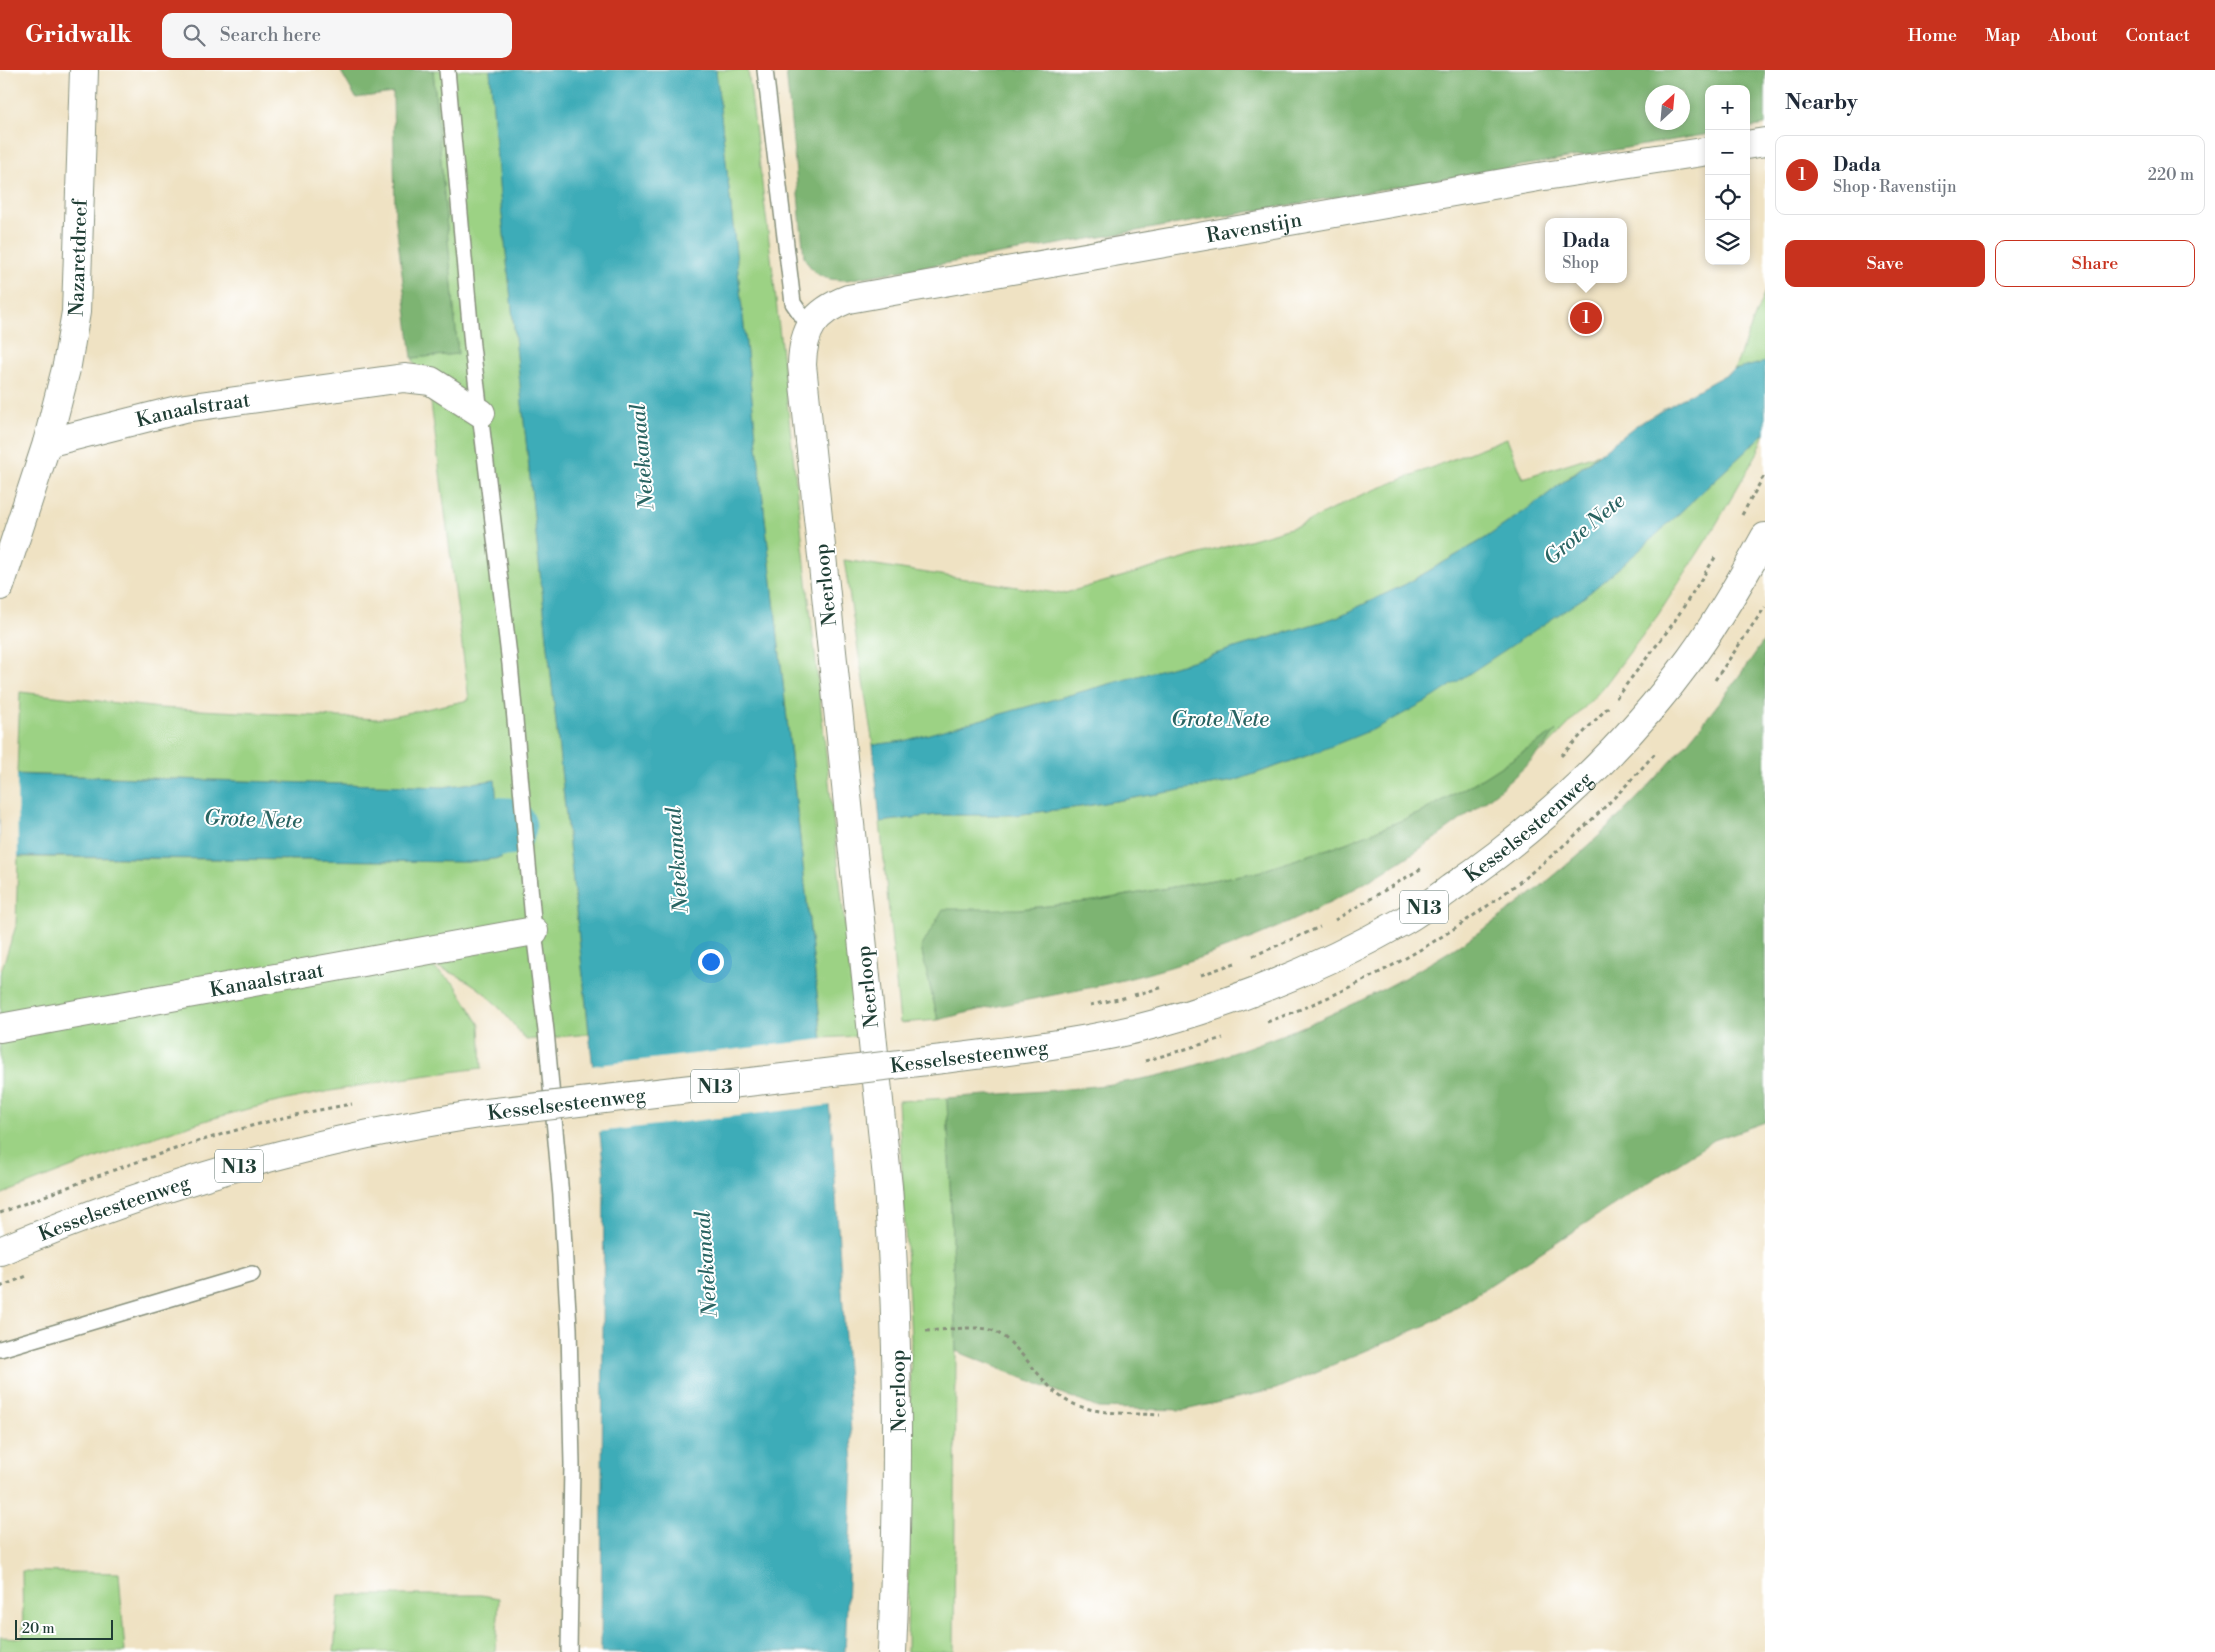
<!DOCTYPE html>
<meta charset="utf-8">
<style>
body{margin:0;font-family:"Libre Bodoni",serif;background:#f6f6f7;color:#1f2937}
.controls{position:absolute;right:15px;top:15px;display:grid;overflow:hidden;border-radius:10px;box-shadow:0 2px 8px #0003}
.controls button{width:45px;height:45px;display:grid;place-items:center;padding:0;border:0;border-bottom:1px solid #e0e1e3;background:#fff;color:#1f2937;font:25px sans-serif}
.compass{position:absolute;left:1645px;top:15px;width:45px;height:45px;border-radius:50%;background:#fff;box-shadow:0 2px 8px #0003;rotate:26deg}
.scale{position:absolute;left:15px;bottom:12px;width:98px;box-sizing:border-box;padding-left:5px;border:2px solid #1f3d34;border-top:0;font-size:14px;line-height:18px;white-space:nowrap;color:#1f3d34;-webkit-text-stroke:4px #fff;paint-order:stroke}
.you{position:absolute;left:710px;top:891px;width:18px;height:18px;margin:-12px;border:4px solid #fff;border-radius:50%;background:#1a73e8;box-shadow:0 0 0 8px #1a73e833}
.badge{display:grid;place-items:center;width:32px;height:32px;border-radius:50%;background:#c8321e;color:#fff;font-size:16px;font-weight:700}
.pin{position:absolute;translate:-50% -50%;border:2px solid #fff;box-shadow:0 1px 5px #0006}
.popup{position:absolute;left:1545px;top:148px;width:82px;height:65px;box-sizing:border-box;display:grid;place-content:center;border-radius:10px;background:#fff;filter:drop-shadow(0 1px 4px #0005);font-size:16px;white-space:nowrap;color:#747a83}
.popup b{font-size:19px;color:#1f2937}
.popup::after{content:'';position:absolute;left:50%;top:100%;margin-left:-10px;border:10px solid transparent;border-top-color:#fff}
.list{margin:0;padding:0;list-style:none}
h2{display:flex;justify-content:space-between;align-items:center;height:65px;margin:0;padding:0 20px;font-size:21px}
h2 small{font-size:16px;font-weight:400;color:#747a83}
.list li{display:grid;grid-template-columns:32px 1fr auto;gap:15px;align-items:center;box-sizing:border-box;height:80px;margin:0 10px 10px;padding:0 10px;border:1px solid #e0e1e3;border-radius:10px}
.list b{display:block;font-size:19px;white-space:nowrap}
.list p{margin:0;font-size:16px;white-space:nowrap;color:#747a83}
.list em{font-size:16px;font-style:normal;color:#747a83}
.actions{display:flex;gap:10px;padding:15px 20px}
.actions a{flex:1;padding:11px 0;border:1px solid #c8321e;border-radius:10px;text-align:center;font-size:18px;color:#c8321e}
.actions .main{background:#c8321e;color:#fff}
.icon{flex:none;width:28px;height:28px;fill:none;stroke:currentColor;stroke-width:2;stroke-linecap:round;stroke-linejoin:round}
.map{position:relative;flex:none;width:1765px;height:1582px;overflow:hidden}
header{display:flex;align-items:center;gap:30px;box-sizing:border-box;height:70px;padding:0 25px;background:#c8321e;color:#fff}
header strong{font-size:24px}
nav{display:flex;gap:28px;margin-inline-start:auto;font-size:18px}
.search{width:350px;height:45px;background:#f6f6f7;display:flex;align-items:center;gap:12px;box-sizing:border-box;padding:0 18px;border-radius:10px;color:#747a83;font-size:19px}
main{display:flex}
aside{flex:1;background:#fff}
.map>svg:first-child{display:block}
.green{fill:#9cd284;stroke:#5e885c}
.forest{fill:#7db472;stroke:#4e7853;fill-rule:evenodd}
.water{fill:#3cacb8;stroke:#2e7476}
.pier{fill:#efe2c3}
.lines{fill:none;stroke-linecap:round;stroke-linejoin:round}
.river{stroke:#3cacb8;stroke-width:59}
.lane-casing{stroke:#87907c;stroke-width:18}
.street-casing{stroke:#87907c;stroke-width:30}
.primary-casing{stroke:#87907c;stroke-width:30}
.path{stroke:#87907c;stroke-width:3;stroke-dasharray:4 4;stroke-linecap:butt}
.lane{stroke:#fff;stroke-width:15}
.street{stroke:#fff;stroke-width:28}
.primary{stroke:#fff;stroke-width:28}
.primary-bridge-casing{stroke:#87907c;stroke-width:30;stroke-linecap:butt}
.primary-bridge{stroke:#fff;stroke-width:28}
.labels{text-anchor:middle;stroke-width:4;stroke-linejoin:round;paint-order:stroke}
.shield{fill:#fff;stroke:#627771;stroke-width:1}
.shield-label{font-size:19px;font-weight:bold;fill:#1f3d34}
.street-label{font-size:20px;fill:#1f3d34;stroke:#fff}
.water-label{font-size:21px;font-style:italic;fill:#296462;stroke:#fff}
</style>
<header>
<strong>Gridwalk</strong>
<div class="search"><svg class="icon" aria-label="search" viewBox="0 0 24 24"><circle cx="10" cy="10" r="6"/><path d="M15 15l6 6"/></svg>Search here</div>
<nav><a>Home</a><a>Map</a><a>About</a><a>Contact</a></nav>
</header>
<main>
<div class="map">
<svg width="1765" height="1582" viewBox="0 0 1765 1582">
<rect width="100%" height="100%" fill="#fff"/>
<filter id="ink" filterUnits="userSpaceOnUse"><feTurbulence type="fractalNoise" baseFrequency=".02" numOctaves="2"/><feDisplacementMap in="SourceGraphic" scale="10" xChannelSelector="R" yChannelSelector="G"/><feConvolveMatrix kernelMatrix="1 2 1 2 8 2 1 2 1" color-interpolation-filters="sRGB"/></filter>
<filter id="wash" filterUnits="userSpaceOnUse"><feTurbulence type="fractalNoise" baseFrequency=".0096" numOctaves="4" result="noise"/><feDisplacementMap in="SourceGraphic" scale="20" xChannelSelector="R" yChannelSelector="G"/><feGaussianBlur stdDeviation="1.12" result="paint"/><feColorMatrix in="noise" values="0 0 0 0 0 0 0 0 0 0 0 0 0 0 0 0 0 1.4 0 .05"/><feComposite in="paint" operator="in"/></filter>
<g filter="url(#wash)">
<rect width="100%" height="100%" fill="#efe2c3"/>
<g class="green">
<path d="M 433,0 L 490,0 L 500,126 L 589,964 L 526,970 C 495,932 480,910 430,895 L 455,914 L 480,955 L 482,998 C 400,1008 319,1021 240,1041 C 158,1062 79,1095 0,1125 L 0,904 L 16,856 L 18,787 L 468,792 L 501,788 L 495,710 L 443,717 L 17,704 L 20,622 L 160,638 L 378,649 L 469,630 L 431,333 L 412,288 L 458,284 Z"/>
<polygon points="716,0 748,0 773,203 857,966 822,968"/>
<polygon points="1765,221 1765,292 1734,300"/>
<polygon points="1765,363 1758,382 1714,458 1658,545 1602,619 1541,683 1555,662 1483,708 1420,743 1346,773 1258,802 1094,831 1020,839 921,878 938,950 900,953 880,752 937,745 1014,745 1080,737 1234,711 1312,684 1582,529 1641,479"/>
<polygon points="1507,368 1523,408 1598,384 1539,431 1484,469 1406,514 1337,547 1192,591 904,671 873,675 844,490 1062,524 1301,455 1359,426"/>
<polygon points="947,1028 956,1281 954,1582 907,1582 911,1268 898,1031"/>
<polygon points="22,1501 119,1503 125,1582 0,1582 0,1567 23,1568"/>
<polygon points="339,1525 481,1525 499,1528 496,1582 334,1582"/>
</g>
<g class="forest">
<polygon points="340,0 433,0 458,284 412,288 395,144 393,23 356,28"/>
<path d="M 786,0 L 1765,0 L 1765,55 L 1746,58 L 1746,19 L 1709,19 L 1709,64 L 847,210 C 824,210 815,207 804,187 ZM 1682,22 L 1682,52 L 1652,52 L 1652,22 Z"/>
<path d="M 1765,569 L 1765,1052 L 1714,1070 L 1433,1252 L 1276,1319 L 1185,1340 L 1098,1338 L 956,1281 L 947,1028 C 1016,1022 1088,1021 1157,1006 C 1192,998 1226,985 1260,973 C 1476,895 1637,758 1765,569 Z"/>
<path d="M 1556,661 C 1530,697 1495,724 1459,751 C 1360,825 1247,879 1127,909 C 1064,925 1000,933 938,950 L 921,878 L 943,839 L 1020,839 L 1094,831 L 1258,802 L 1346,773 L 1420,743 L 1483,708 Z"/>
</g>
<g class="water">
<polygon points="490,0 716,0 832,1062 853,1395 845,1582 601,1582 604,1102 500,126"/>
<polygon points="1765,292 1765,363 1641,479 1582,529 1434,627 1379,657 1312,684 1234,711 1080,737 1014,745 937,745 880,752 873,675 904,671 1192,591 1337,547 1406,514 1484,469 1539,431 1635,356 1683,328 1734,300"/>
<polygon points="0,704 443,717 495,710 501,788 468,792 0,786"/>
</g>
<g class="pier">
<polygon points="0,701 17,702 18,789 0,789"/>
<polygon points="825,969 832,1035 597,1062 590,996"/>
</g>
<g class="lines">
<polyline class="river" points="417,754 507,757"/>
</g>
</g>
<g filter="url(#ink)">
<g class="lines">
<defs>
<g id="lane">
<polyline points="447,0 472,276 510,594 534,861 546,961 561,1126 569,1258 572,1395 569,1582"/>
<polyline points="765,0 793,233 809,256"/>
<polyline points="0,1279 252,1204"/>
</g>
<g id="street">
<polyline points="1746,75 1765,72"/>
<path id="s1" d="M 47,373 L 185,338 L 404,308 L 431,311 L 481,343"/>
<path id="s2" d="M 0,516 L 47,373 L 67,295 L 76,242 L 84,0"/>
<path id="s3" d="M 0,958 L 534,861"/>
<path id="s4" d="M 892,1582 C 899,1427 900,1272 888,1117 L 802,295 C 803,259 814,242 848,229 L 1538,107 L 1709,81"/>
</g>
<g id="primary">
<path id="s5" d="M 943,989 C 1014,980 1086,973 1155,954 C 1243,930 1326,895 1405,850 C 1421,841 1436,829 1451,818 C 1540,758 1626,676 1690,589 C 1718,551 1742,509 1765,467"/>
<path id="s6" d="M 0,1181 C 155,1115 320,1067 487,1043"/>
</g>
</defs>
<use href="#lane" class="lane-casing"/>
<use href="#street" class="street-casing"/>
<use href="#primary" class="primary-casing"/>
<g class="path">
<polyline points="1742,445 1765,404"/>
<polyline points="1715,610 1765,537"/>
<polyline points="1616,628 1672,555 1716,486"/>
<polyline points="1561,686 1610,635"/>
<polyline points="1335,850 1422,798"/>
<polyline points="1253,886 1320,857"/>
<polyline points="1201,905 1235,893"/>
<polyline points="1134,925 1164,917"/>
<polyline points="1090,935 1128,927"/>
<path d="M 1267,952 C 1417,898 1553,802 1657,681"/>
<polyline points="1145,991 1223,968"/>
<path d="M 0,1143 C 115,1099 230,1054 352,1034"/>
<polyline points="0,1217 29,1205"/>
<path d="M 926,1261 C 945,1260 968,1256 987,1259 C 1016,1264 1041,1318 1069,1332 C 1096,1345 1130,1343 1160,1345"/>
</g>
<use href="#lane" class="lane"/>
<use href="#street" class="street"/>
<use href="#primary" class="primary"/>
<defs>
<g id="primary-bridge">
<path id="s7" d="M 487,1043 L 943,989"/>
</g>
</defs>
<use href="#primary-bridge" class="primary-bridge-casing"/>
<use href="#primary-bridge" class="primary-bridge"/>
</g>
</g>
<g class="labels">
<g class="shield">
<rect x="1400" y="820.5" width="48" height="33" rx="4"/>
<rect x="691" y="999.5" width="48" height="33" rx="4"/>
<rect x="215" y="1079.5" width="48" height="33" rx="4"/>
</g>
<g class="shield-label">
<text x="1424" y="844">N13</text>
<text x="715" y="1023">N13</text>
<text x="239" y="1103">N13</text>
</g>
<g class="street-label">
<text dy="7" stroke="none"><textPath href="#s4" startOffset="1791">Ravenstijn</textPath></text>
<text dy="7" stroke="none"><textPath href="#s2" startOffset="339">Nazaretdreef</textPath></text>
<text dy="7" stroke="none"><textPath href="#s1" startOffset="150">Kanaalstraat</textPath></text>
<text transform="translate(825 515) rotate(-96)" y="7">Neerloop</text>
<text dy="7" stroke="none"><textPath href="#s5" startOffset="641">Kesselsesteenweg</textPath></text>
<text dy="7" stroke="none"><textPath href="#s3" startOffset="271">Kanaalstraat</textPath></text>
<text transform="translate(867 917) rotate(-96)" y="7">Neerloop</text>
<text transform="translate(969 986) rotate(-7)" y="7">Kesselsesteenweg</text>
<text dy="7" stroke="none"><textPath href="#s7" startOffset="80">Kesselsesteenweg</textPath></text>
<text dy="7" stroke="none"><textPath href="#s6" startOffset="122">Kesselsesteenweg</textPath></text>
<text transform="translate(898 1321) rotate(-91)" y="7">Neerloop</text>
</g>
<g class="water-label">
<text transform="translate(642 387) rotate(-95)" y="7">Netekanaal</text>
<text transform="translate(1584 459) rotate(-40)" y="7">Grote Nete</text>
<text x="1220" y="656">Grote Nete</text>
<text transform="translate(253 749) rotate(2)" y="7">Grote Nete</text>
<text transform="translate(677 790) rotate(-94)" y="7">Netekanaal</text>
<text transform="translate(706 1194) rotate(-94)" y="7">Netekanaal</text>
</g>
</g>
</svg>
<div class="controls">
<button>+</button>
<button>−</button>
<button><svg class="icon" aria-label="locate" viewBox="0 0 24 24"><circle cx="12" cy="12" r="6"/><path d="M12 2v4M12 18v4M2 12h4M18 12h4"/></svg></button>
<button><svg class="icon" aria-label="layers" viewBox="0 0 24 24"><path d="M12 4l9 5-9 5-9-5zM3 14l9 5 9-5"/></svg></button>
</div>
<svg class="compass" viewBox="-18 -18 36 36"><path d="M0-13l5 13h-10z" fill="#e53935"/><path d="M0 13l5-13h-10z" fill="#747a83"/></svg>
<div class="scale">20 m</div>
<div class="you"></div>
<div class="pin badge" style="left:1586px;top:248px">1</div>
<div class="popup"><b>Dada</b>Shop</div>
</div>
<aside>
<h2>Nearby<small></small></h2>
<ul class="list">
<li><span class="badge">1</span><div><b>Dada</b><p>Shop · Ravenstijn</p></div><em>220 m</em></li>
</ul>
<div class="actions"><a class="main">Save</a><a>Share</a></div>
</aside>
</main>
